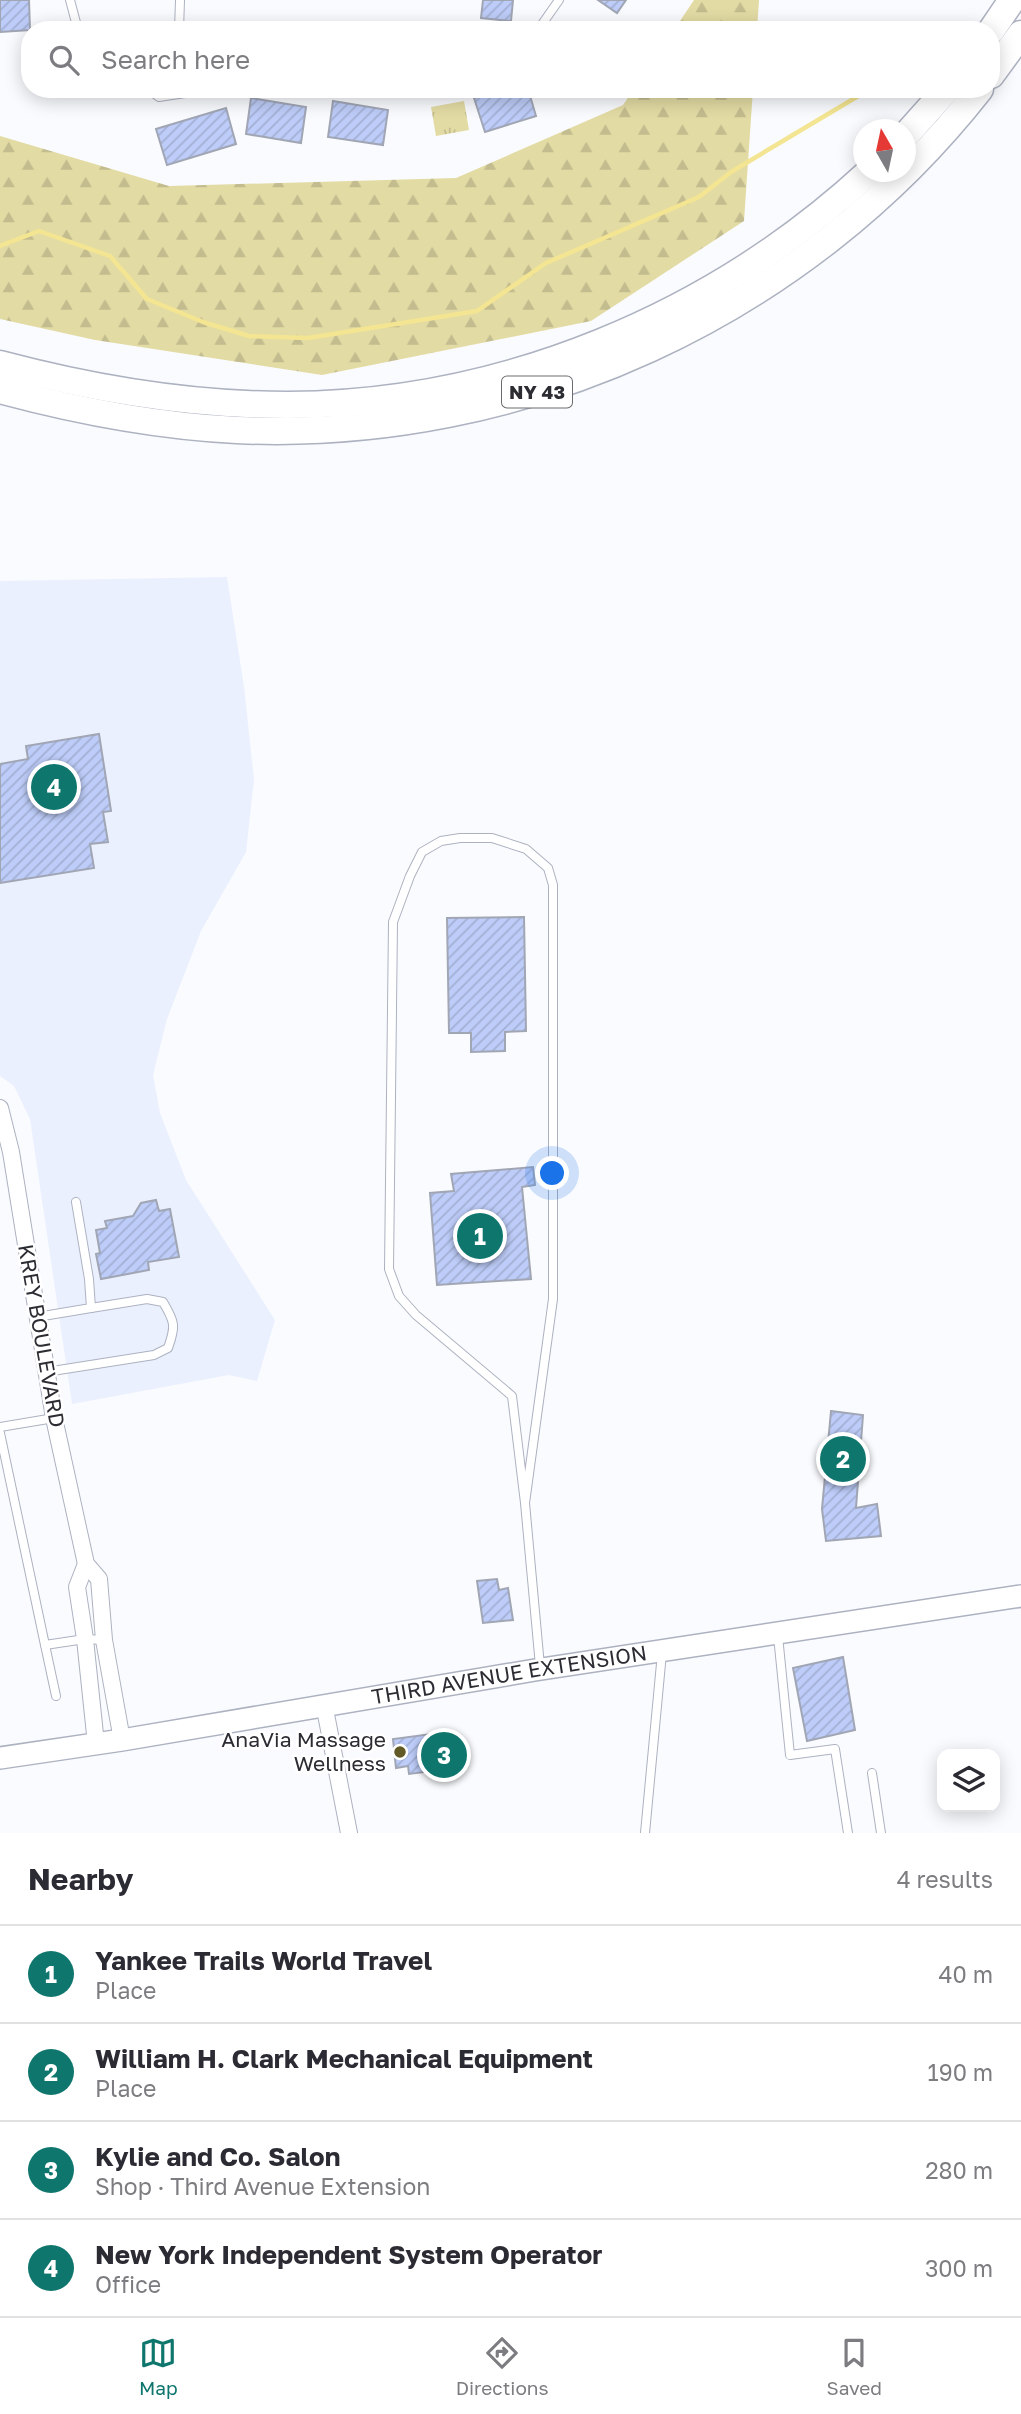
<!DOCTYPE html>
<meta charset="utf-8">
<style>
body{margin:0;font-family:"Golos Text",sans-serif;background:#f7f7f7;color:#2b2b33}
.controls{position:absolute;right:21px;bottom:21px;display:grid;overflow:hidden;border-radius:14px;box-shadow:0 4px 18px #0003}
.controls button{width:63px;height:63px;display:grid;place-items:center;padding:0;border:0;border-bottom:2px solid #e1e1e2;background:#fff;color:#2b2b33;font:35px sans-serif}
.compass{position:absolute;left:853px;top:119px;width:63px;height:63px;border-radius:50%;background:#fff;box-shadow:0 4px 18px #0003;rotate:351deg}
.you{position:absolute;left:553px;top:1174px;width:24px;height:24px;margin:-18px;border:5px solid #fff;border-radius:50%;background:#1a73e8;box-shadow:0 0 0 10px #1a73e833}
.badge{display:grid;place-items:center;width:46px;height:46px;border-radius:50%;background:#0f766e;color:#fff;font-size:23px;font-weight:700}
.pin{position:absolute;translate:-50% -50%;border:4px solid #fff;box-shadow:0 2px 7px #0006}
.list{margin:0;padding:0;list-style:none}
h2{display:flex;justify-content:space-between;align-items:center;height:91px;margin:0;padding:0 28px;font-size:30px}
h2 small{font-size:23px;font-weight:400;color:#7c7c81}
.list li{display:grid;grid-template-columns:46px 1fr auto;gap:21px;align-items:center;box-sizing:border-box;height:98px;padding:0 28px;border-top:2px solid #e1e1e2}
.list b{display:block;font-size:26px;white-space:nowrap}
.list p{margin:0;font-size:23px;white-space:nowrap;color:#7c7c81}
.list em{font-size:23px;font-style:normal;color:#7c7c81}
.icon{flex:none;width:38px;height:38px;fill:none;stroke:currentColor;stroke-width:2;stroke-linecap:round;stroke-linejoin:round}
.map{position:relative;flex:none;width:1021px;height:1833px;overflow:hidden}
.search{position:absolute;background:#fff;box-shadow:0 4px 18px #0003;left:21px;right:21px;top:21px;height:77px;display:flex;align-items:center;gap:18px;box-sizing:border-box;padding:0 24px;border-radius:28px;color:#7c7c81;font-size:26px}
.sheet{height:483px;background:#fff}
nav{display:flex;justify-content:space-around;align-items:center;box-sizing:border-box;height:98px;border-top:2px solid #e1e1e2;background:#fff;font-size:19px;color:#7c7c81}
nav a{display:grid;justify-items:center;gap:4px}
nav .on{color:#0f766e}
.map>svg:first-child{display:block}
.built{fill:#ebf0fe}
.forest{fill:url(#forest-firs)}
.park{fill:url(#park-tufts)}
.lines{fill:none;stroke-linecap:round;stroke-linejoin:round}
.stream{stroke:#f3e591;stroke-width:4.5}
.building{fill:url(#building-hatch);stroke:#a1a6b5;stroke-width:2}
.service-casing{stroke:#adb2c1;stroke-width:10}
.minor-casing{stroke:#adb2c1;stroke-width:18}
.tertiary-casing{stroke:#adb2c1;stroke-width:24}
.primary-casing{stroke:#adb2c1;stroke-width:29}
.service{stroke:#fff;stroke-width:8}
.minor{stroke:#fff;stroke-width:16}
.tertiary{stroke:#fff;stroke-width:21}
.primary{stroke:#fff;stroke-width:26}
.poi-dot{fill:#625a26;stroke:#fff;stroke-width:2.5}
.labels{text-anchor:middle;stroke-width:5;stroke-linejoin:round;paint-order:stroke}
.shield{fill:#fff;stroke:#6b6c70;stroke-width:2}
.shield-label{font-size:19px;font-weight:bold;fill:#2b2d33}
.street-label{font-size:21px;fill:#2b2d33;stroke:#fff}
.poi-label{font-size:21px;fill:#2b2d33;stroke:#fff;text-anchor:end}
</style>
<div class="map">
<svg width="1021" height="1833" viewBox="0 0 1021 1833">
<defs>
<pattern id="forest-firs" width="22" height="20" patternUnits="userSpaceOnUse" patternTransform="scale(1.75)"><rect width="22" height="20" fill="#e3dba4"/><path d="M5 1l3.5 6h-7zM16 11l3.5 6h-7z" fill="#c3bc8e"/></pattern>
<pattern id="park-tufts" width="24" height="20" patternUnits="userSpaceOnUse" patternTransform="scale(1.75)"><rect width="24" height="20" fill="#e3dba4"/><path d="M3 7l-1-3M5 7V3M7 7l1-3M15 17l-1-3M17 17v-4M19 17l1-3" fill="none" stroke="#c3bc8e"/></pattern>
<pattern id="building-hatch" width="6" height="6" patternUnits="userSpaceOnUse" patternTransform="scale(1.75)"><rect width="6" height="6" fill="#bdccf8"/><path d="M-1 1l2-2M0 6l6-6M5 7l2-2" fill="none" stroke="#a3b0d5"/></pattern>
</defs>
<rect width="100%" height="100%" fill="#fafbfe"/>
<polygon class="built" points="227,577 244,687 254,779 246,852 201,931 167,1019 153,1075 160,1113 186,1180 275,1320 257,1381 229,1375 72,1404 30,1119 14,1086 0,1076 0,581"/>
<g class="forest">
<polygon points="694,0 759,0 757,30 674,30"/>
<polygon points="634,89 753,89 744,221 591,321 322,375 95,340 0,319 0,136 169,186 456,178 623,105"/>
</g>
<polygon class="park" points="464,101 469,130 436,136 431,107"/>
<g class="lines">
<polyline class="stream" points="0,246 39,231 110,256 147,299 203,322 249,336 308,338 477,311 546,263 699,197 731,172 870,89"/>
</g>
<g class="building">
<polygon points="0,0 29,0 30,30 0,32"/>
<polygon points="483,0 513,0 511,21 481,18"/>
<polygon points="598,0 626,0 617,13"/>
<polygon points="502,89 528,89 536,116 485,132 474,98"/>
<polygon points="251,98 306,107 301,143 246,134"/>
<polygon points="333,101 388,110 383,145 328,137"/>
<polygon points="226,108 236,144 167,165 156,129"/>
<polygon points="99,734 111,811 103,812 108,842 90,844 94,868 0,883 0,764 28,759 26,746"/>
<polygon points="524,917 526,1031 505,1032 505,1051 471,1052 471,1033 449,1033 447,918"/>
<polygon points="533,1167 535,1185 522,1187 531,1279 437,1285 430,1193 454,1191 451,1174"/>
<polygon points="156,1200 159,1211 170,1209 179,1257 148,1262 149,1270 101,1279 96,1254 100,1253 96,1230 107,1228 105,1221 133,1216 141,1203"/>
<polygon points="831,1411 863,1415 856,1508 877,1504 881,1536 826,1541 822,1509"/>
<polygon points="497,1579 499,1590 508,1588 513,1620 483,1623 477,1581"/>
<polygon points="843,1657 855,1730 807,1741 793,1668"/>
<polygon points="431,1734 432,1742 454,1739 457,1768 409,1774 408,1766 396,1768 393,1739"/>
</g>
<g class="lines">
<defs>
<g id="service">
<polyline points="70,0 78,30"/>
<polyline points="179,30 180,0"/>
<polyline points="538,30 559,0"/>
<polyline points="148,89 159,97 211,89"/>
<polyline points="37,1317 91,1308 89,1279 76,1202"/>
<path d="M 46,1372 L 154,1355 L 168,1348 C 176,1326 175,1322 163,1302 L 147,1299 L 91,1308"/>
<polyline points="0,1427 54,1418"/>
<polyline points="0,1433 45,1645 85,1639 104,1640"/>
<polyline points="525,1503 512,1396 416,1315 399,1296 389,1269 393,922 410,876 422,852 441,841 460,838 492,838 526,849 548,868 553,885 553,1299 525,1503 540,1666"/>
<polyline points="778,1636 790,1755 835,1749 848,1833"/>
<polyline points="45,1645 56,1696"/>
<polyline points="872,1773 881,1833"/>
<polyline points="645,1833 662,1653"/>
</g>
<g id="minor">
<polyline points="0,1108 11,1152 54,1418 86,1564 99,1579 104,1640 122,1740"/>
<polyline points="86,1564 77,1587 85,1639 96,1744"/>
<polyline points="324,1704 349,1833"/>
</g>
<g id="tertiary">
<path id="s1" d="M 0,1758 L 122,1740 L 535,1670 L 1021,1596"/>
</g>
<g id="primary">
<polyline points="991,31 1012,0"/>
<polyline points="991,75 1021,34"/>
<polyline points="906,135 947,89"/>
<path d="M 0,364 C 94,389 190,405 288,405 C 503,404 712,317 869,172"/>
<path d="M 0,390 C 78,411 156,426 237,430 C 523,443 804,314 980,89"/>
</g>
</defs>
<use href="#service" class="service-casing"/>
<use href="#minor" class="minor-casing"/>
<use href="#tertiary" class="tertiary-casing"/>
<use href="#primary" class="primary-casing"/>
<use href="#service" class="service"/>
<use href="#minor" class="minor"/>
<use href="#tertiary" class="tertiary"/>
<use href="#primary" class="primary"/>
</g>
<circle class="poi-dot" cx="400" cy="1752" r="7"/>
<g class="labels">
<rect class="shield" x="502" y="376.5" width="70" height="31" rx="5"/>
<g class="shield-label">
<text x="537" y="399">NY 43</text>
</g>
<g class="street-label">
<text transform="translate(41 1336) rotate(80)" y="7">KREY BOULEVARD</text>
<text dy="7" stroke="none"><textPath href="#s1" startOffset="516">THIRD AVENUE EXTENSION</textPath></text>
</g>
<g class="poi-label">
<text x="386" y="1747">AnaVia Massage<tspan x="386" dy="24">Wellness</tspan></text>
</g>
</g>
</svg>
<div class="controls">
<button><svg class="icon" aria-label="layers" viewBox="0 0 24 24"><path d="M12 4l9 5-9 5-9-5zM3 14l9 5 9-5"/></svg></button>
</div>
<svg class="compass" viewBox="-18 -18 36 36"><path d="M0-13l5 13h-10z" fill="#e53935"/><path d="M0 13l5-13h-10z" fill="#7c7c81"/></svg>
<div class="you"></div>
<div class="pin badge" style="left:480px;top:1236px">1</div>
<div class="pin badge" style="left:843px;top:1459px">2</div>
<div class="pin badge" style="left:444px;top:1755px">3</div>
<div class="pin badge" style="left:54px;top:787px">4</div>
<div class="search"><svg class="icon" aria-label="search" viewBox="0 0 24 24"><circle cx="10" cy="10" r="6"/><path d="M15 15l6 6"/></svg>Search here</div>
</div>
<section class="sheet">
<h2>Nearby<small>4 results</small></h2>
<ul class="list">
<li><span class="badge">1</span><div><b>Yankee Trails World Travel</b><p>Place</p></div><em>40 m</em></li>
<li><span class="badge">2</span><div><b>William H. Clark Mechanical Equipment</b><p>Place</p></div><em>190 m</em></li>
<li><span class="badge">3</span><div><b>Kylie and Co. Salon</b><p>Shop · Third Avenue Extension</p></div><em>280 m</em></li>
<li><span class="badge">4</span><div><b>New York Independent System Operator</b><p>Office</p></div><em>300 m</em></li>
</ul>
</section>
<nav>
<a class="on"><svg class="icon" aria-label="map" viewBox="0 0 24 24"><path d="M3 6l6-2 6 2 6-2v14l-6 2-6-2-6 2zM9 4v14M15 6v14"/></svg>Map</a>
<a><svg class="icon" aria-label="directions" viewBox="0 0 24 24"><path d="M12 3l9 9-9 9-9-9zM9 14v-3h6M13 9l2 2-2 2"/></svg>Directions</a>
<a><svg class="icon" aria-label="saved" viewBox="0 0 24 24"><path d="M7 4h10v16l-5-4-5 4z"/></svg>Saved</a>
</nav>
